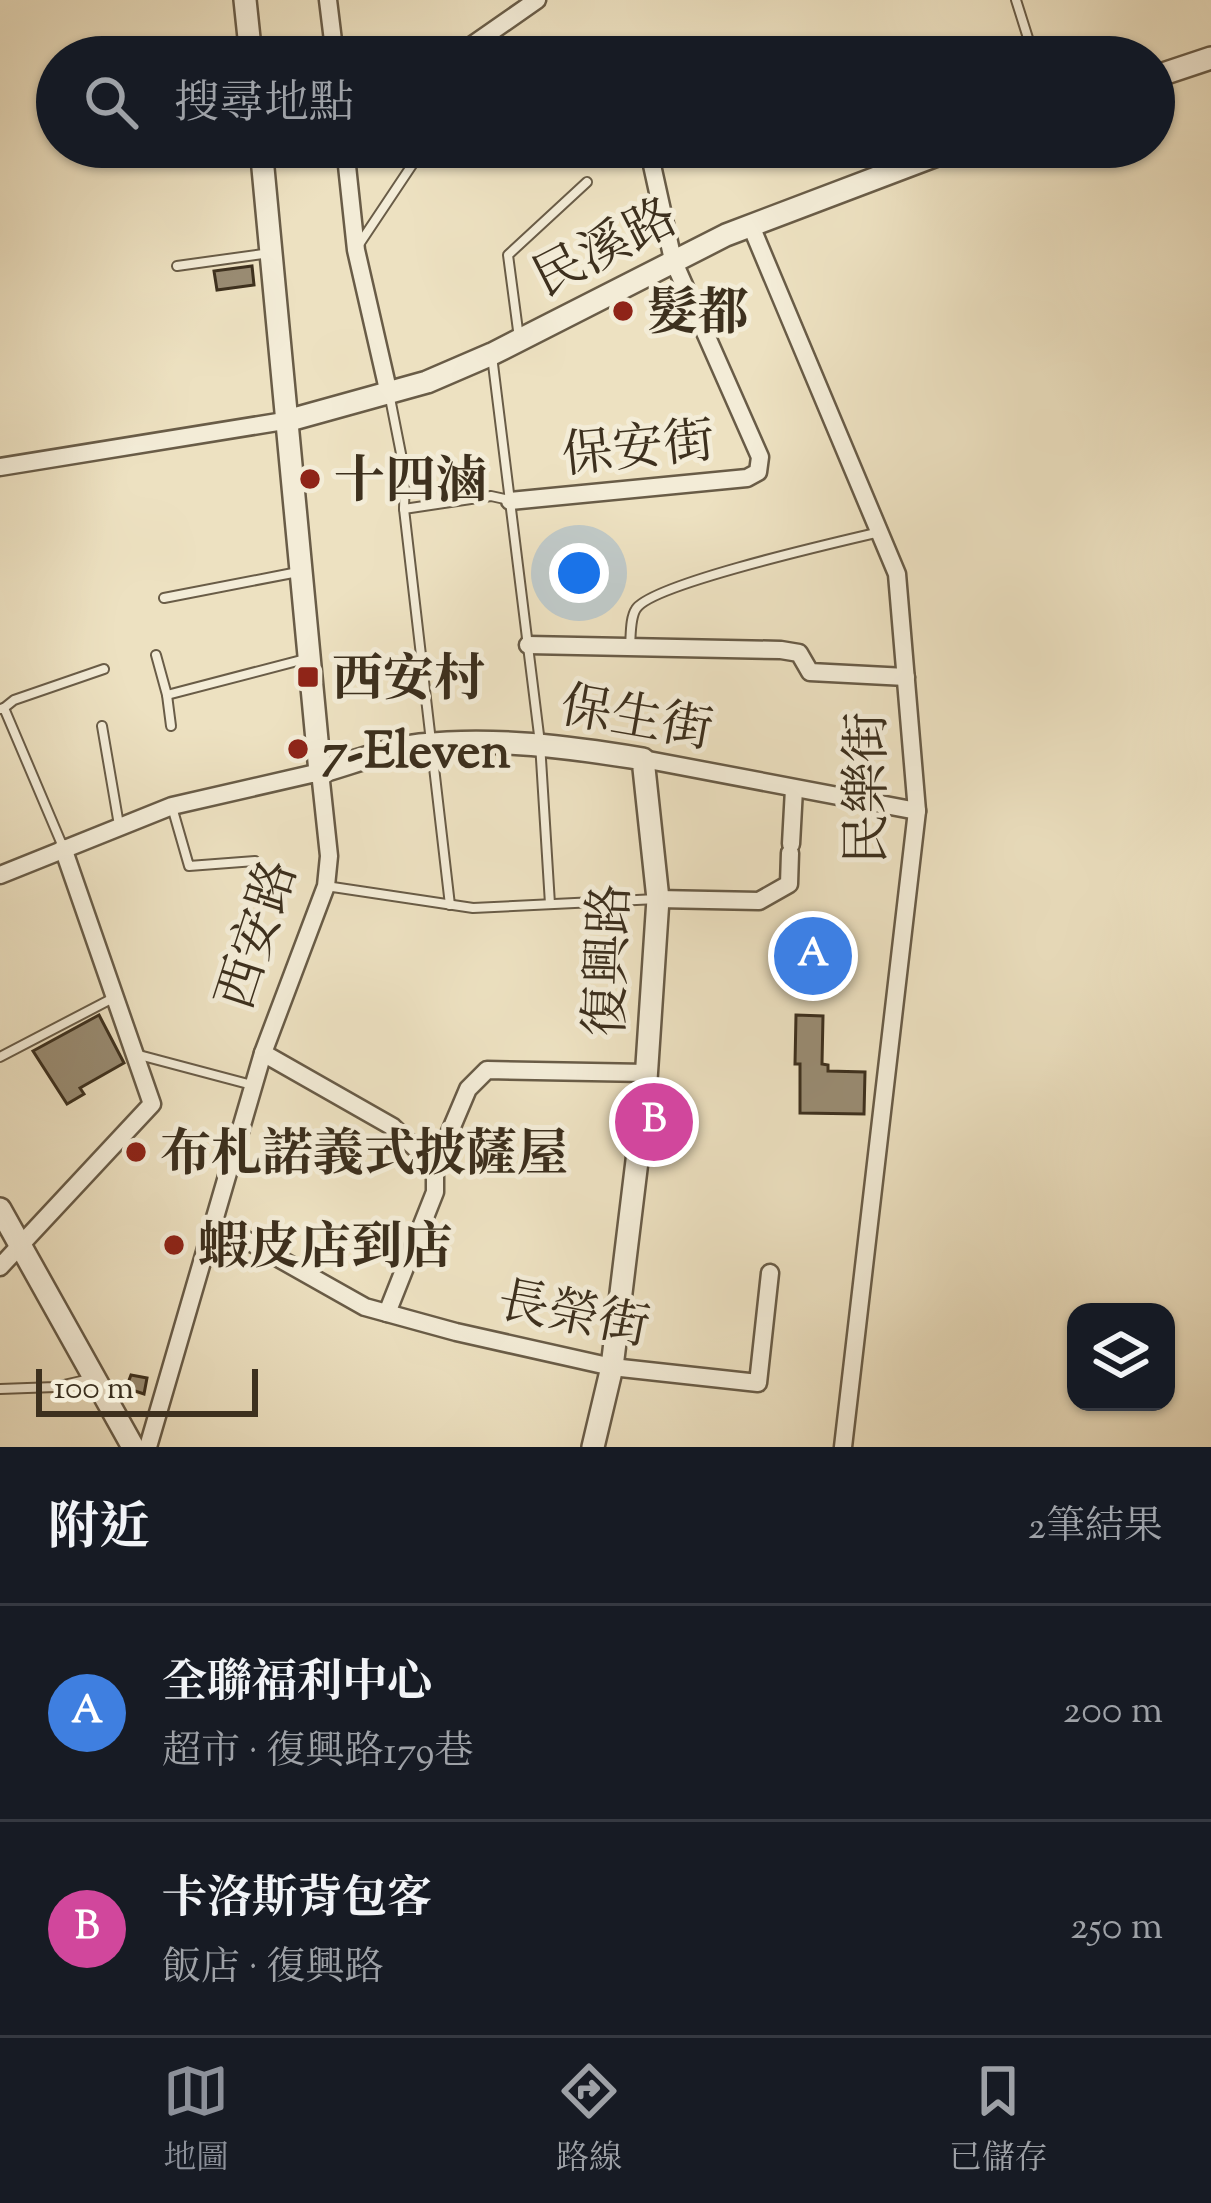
<!DOCTYPE html>
<html lang="zh-TW">
<meta charset="utf-8">
<style>
body{margin:0;font-family:"Sorts Mill Goudy","Noto Serif TC",serif;background:#20242c;color:#f1f3f6}
.controls{position:absolute;right:36px;bottom:36px;display:grid;overflow:hidden;border-radius:24px;box-shadow:0 3px 9px #0004}
.controls button{width:108px;height:108px;display:grid;place-items:center;padding:0;border:0;border-bottom:3px solid #363941;background:#171b24;color:#f1f3f6;font:60px sans-serif}
.scale{position:absolute;left:36px;bottom:30px;width:222px;box-sizing:border-box;padding-left:12px;border:6px solid #3d301e;border-top:0;font-size:33px;line-height:42px;white-space:nowrap;color:#3d301e;-webkit-text-stroke:9px #f3ecd7;paint-order:stroke}
.you{position:absolute;left:579px;top:573px;width:42px;height:42px;margin:-30px;border:9px solid #fff;border-radius:50%;background:#1a73e8;box-shadow:0 0 0 18px #1a73e833}
.badge{display:grid;place-items:center;width:78px;height:78px;border-radius:50%;background:#8c9099;color:#fff;font-size:39px;font-weight:700}
.pin{position:absolute;translate:-50% -50%;border:6px solid #fff;box-shadow:0 3px 12px #0006}
.list{margin:0;padding:0;list-style:none}
h2{display:flex;justify-content:space-between;align-items:center;height:156px;margin:0;padding:0 48px;font-size:51px}
h2 small{font-size:39px;font-weight:400;color:#9ea1a6}
.list li{display:grid;grid-template-columns:78px 1fr auto;gap:36px;align-items:center;box-sizing:border-box;height:216px;padding:0 48px;border-top:3px solid #363941}
.list b{display:block;font-size:45px;white-space:nowrap}
.list p{margin:0;font-size:39px;white-space:nowrap;color:#9ea1a6}
.list em{font-size:39px;font-style:normal;color:#9ea1a6}
.icon{flex:none;width:66px;height:66px;fill:none;stroke:currentColor;stroke-width:2;stroke-linecap:round;stroke-linejoin:round}
.map{position:relative;flex:none;width:1211px;height:1447px;overflow:hidden}
.search{position:absolute;background:#171b24;box-shadow:0 3px 9px #0004;left:36px;right:36px;top:36px;height:132px;display:flex;align-items:center;gap:30px;box-sizing:border-box;padding:0 42px;border-radius:66px;color:#9ea1a6;font-size:45px}
.sheet{height:588px;background:#171b24}
nav{display:flex;justify-content:space-around;align-items:center;box-sizing:border-box;height:168px;border-top:3px solid #363941;background:#171b24;font-size:33px;color:#9ea1a6}
nav a{display:grid;justify-items:center;gap:6px}
nav .on{color:#8c9099}
.map>svg:first-child{display:block}
.building{fill:#998c73;stroke:#3d301e;stroke-width:3}
.lines{fill:none;stroke-linecap:round;stroke-linejoin:round}
.service-casing{stroke:#695c47;stroke-width:12}
.minor-casing{stroke:#695c47;stroke-width:21}
.tertiary-casing{stroke:#695c47;stroke-width:26}
.service{stroke:#f3ecd7;stroke-width:8}
.minor{stroke:#f3ecd7;stroke-width:16}
.tertiary{stroke:#f3ecd7;stroke-width:21}
.poi-dot{fill:#8f2418;stroke:#f3ecd7;stroke-width:4.5}
.labels{text-anchor:middle;stroke-width:10;stroke-linejoin:round;paint-order:stroke}
.street-label{font-size:51px;fill:#3d301e;stroke:#f3ecd7}
.poi-label{font-size:51px;font-weight:bold;fill:#3d301e;stroke:#f3ecd7;text-anchor:start}
</style>
<div class="map">
<svg width="1211" height="1447" viewBox="0 0 1211 1447">
<rect width="100%" height="100%" fill="#ede1c1"/>
<filter id="stains"><feTurbulence type="fractalNoise" baseFrequency=".00167" numOctaves="4"/><feColorMatrix values="0 0 0 0 .2 0 0 0 0 .09 0 0 0 0 .02 0 0 0 .5 -.17"/></filter>
<radialGradient id="worn" r=".72"><stop offset=".6" stop-color="#630" stop-opacity="0"/><stop offset="1" stop-color="#630" stop-opacity=".3"/></radialGradient>
<g class="building">
<polygon points="252,266 254,285 217,290 214,271"/>
<polygon points="99,1015 124,1063 80,1088 84,1094 67,1104 33,1051"/>
<polygon points="796,1015 823,1016 822,1064 828,1065 828,1071 865,1072 864,1114 800,1113 800,1064 795,1064"/>
<polygon points="131,1375 147,1378 144,1394 126,1388"/>
</g>
<g class="lines">
<defs>
<g id="service">
<polyline points="1016,0 1034,57"/>
<polyline points="360,243 424,147"/>
<polyline points="177,266 270,253"/>
<polyline points="519,338 508,255 587,182"/>
<polyline points="492,356 540,743 550,904"/>
<polyline points="390,398 405,474 404,509"/>
<polyline points="164,598 298,572"/>
<path d="M 630,646 C 631,635 630,618 636,609 C 651,584 842,541 880,532"/>
<polyline points="156,655 167,695 309,658"/>
<polyline points="167,695 171,726"/>
<polyline points="4,708 14,700 104,669"/>
<polyline points="0,709 4,708 63,847"/>
<polyline points="102,726 119,825"/>
<polyline points="172,807 189,866 255,861"/>
<polyline points="326,886 473,908 657,899"/>
<polyline points="450,905 404,509 491,496 509,500"/>
<polyline points="139,1055 252,1085"/>
<polyline points="0,1057 115,997"/>
<polyline points="0,1389 55,1387 90,1379"/>
</g>
<g id="minor">
<polyline points="328,0 335,57"/>
<polyline points="455,57 537,0"/>
<polyline points="345,147 356,250 389,394"/>
<polyline points="751,226 897,574 917,811 843,1447"/>
<polyline points="0,467 290,420"/>
<polyline points="510,501 747,478 758,472 760,457 673,260 648,147"/>
<polyline points="528,645 781,650 799,653 810,672 906,677"/>
<polyline points="643,759 917,811"/>
<polyline points="791,844 794,789"/>
<polyline points="0,875 172,806 320,772 329,856 326,886 263,1053 148,1447"/>
<polyline points="658,899 759,901 789,884 790,853"/>
<polyline points="263,1053 393,1127 435,1167"/>
<polyline points="216,1223 365,1307 456,1332 612,1367 758,1383 770,1273"/>
<polyline points="0,1267 152,1104 63,848"/>
<polyline points="387,1313 435,1192 435,1167 468,1089 487,1070 647,1073"/>
</g>
<g id="tertiary">
<polyline points="245,0 251,57"/>
<polyline points="1154,77 1211,58"/>
<path d="M 261,147 L 320,772 C 352,763 387,749 420,745 C 495,737 569,747 643,759 L 658,899 L 645,1095 L 612,1367 L 593,1447"/>
<polyline points="290,420 427,382 492,354 726,235 958,147"/>
<polyline points="0,1209 133,1447"/>
</g>
</defs>
<use href="#service" class="service-casing"/>
<use href="#minor" class="minor-casing"/>
<use href="#tertiary" class="tertiary-casing"/>
<use href="#service" class="service"/>
<use href="#minor" class="minor"/>
<use href="#tertiary" class="tertiary"/>
</g>
<g class="poi-dot">
<circle cx="623" cy="311" r="12"/>
<circle cx="310" cy="479" r="12"/>
<rect x="296" y="665" width="24" height="24" rx="6"/>
<circle cx="298" cy="749" r="12"/>
<circle cx="136" cy="1152" r="12"/>
<circle cx="174" cy="1245" r="12"/>
</g>
<g class="labels">
<g class="street-label">
<text transform="translate(604 246) rotate(-27)" y="18">民溪路</text>
<text transform="translate(638 446) rotate(-6)" y="18">保安街</text>
<text transform="translate(637 716) rotate(10)" y="18">保生街</text>
<text transform="translate(865 788) rotate(-90)" y="18">民樂街</text>
<text transform="translate(255 934) rotate(-72)" y="18">西安路</text>
<text transform="translate(606 960) rotate(-88)" y="18">復興路</text>
<text transform="translate(574 1312) rotate(11)" y="18">長榮街</text>
</g>
<g class="poi-label">
<text x="647" y="329">髮都</text>
<text x="334" y="497">十四滷</text>
<text x="332" y="695">西安村</text>
<text x="322" y="767">7-Eleven</text>
<text x="160" y="1170">布札諾義式披薩屋</text>
<text x="198" y="1263">蝦皮店到店</text>
</g>
</g>
<rect width="100%" height="100%" filter="url(#stains)"/>
<rect width="100%" height="100%" fill="url(#worn)"/>
</svg>
<div class="controls">
<button><svg class="icon" aria-label="layers" viewBox="0 0 24 24"><path d="M12 4l9 5-9 5-9-5zM3 14l9 5 9-5"/></svg></button>
</div>
<div class="scale">100 m</div>
<div class="you"></div>
<div class="pin badge" style="left:813px;top:956px;background:#3f7fe0">A</div>
<div class="pin badge" style="left:654px;top:1122px;background:#d1479c">B</div>
<div class="search"><svg class="icon" aria-label="search" viewBox="0 0 24 24"><circle cx="10" cy="10" r="6"/><path d="M15 15l6 6"/></svg>搜尋地點</div>
</div>
<section class="sheet">
<h2>附近<small>2筆結果</small></h2>
<ul class="list">
<li><span class="badge" style="background:#3f7fe0">A</span><div><b>全聯福利中心</b><p>超市 · 復興路179巷</p></div><em>200 m</em></li>
<li><span class="badge" style="background:#d1479c">B</span><div><b>卡洛斯背包客</b><p>飯店 · 復興路</p></div><em>250 m</em></li>
</ul>
</section>
<nav>
<a class="on"><svg class="icon" aria-label="map" viewBox="0 0 24 24"><path d="M3 6l6-2 6 2 6-2v14l-6 2-6-2-6 2zM9 4v14M15 6v14"/></svg>地圖</a>
<a><svg class="icon" aria-label="directions" viewBox="0 0 24 24"><path d="M12 3l9 9-9 9-9-9zM9 14v-3h6M13 9l2 2-2 2"/></svg>路線</a>
<a><svg class="icon" aria-label="saved" viewBox="0 0 24 24"><path d="M7 4h10v16l-5-4-5 4z"/></svg>已儲存</a>
</nav>
